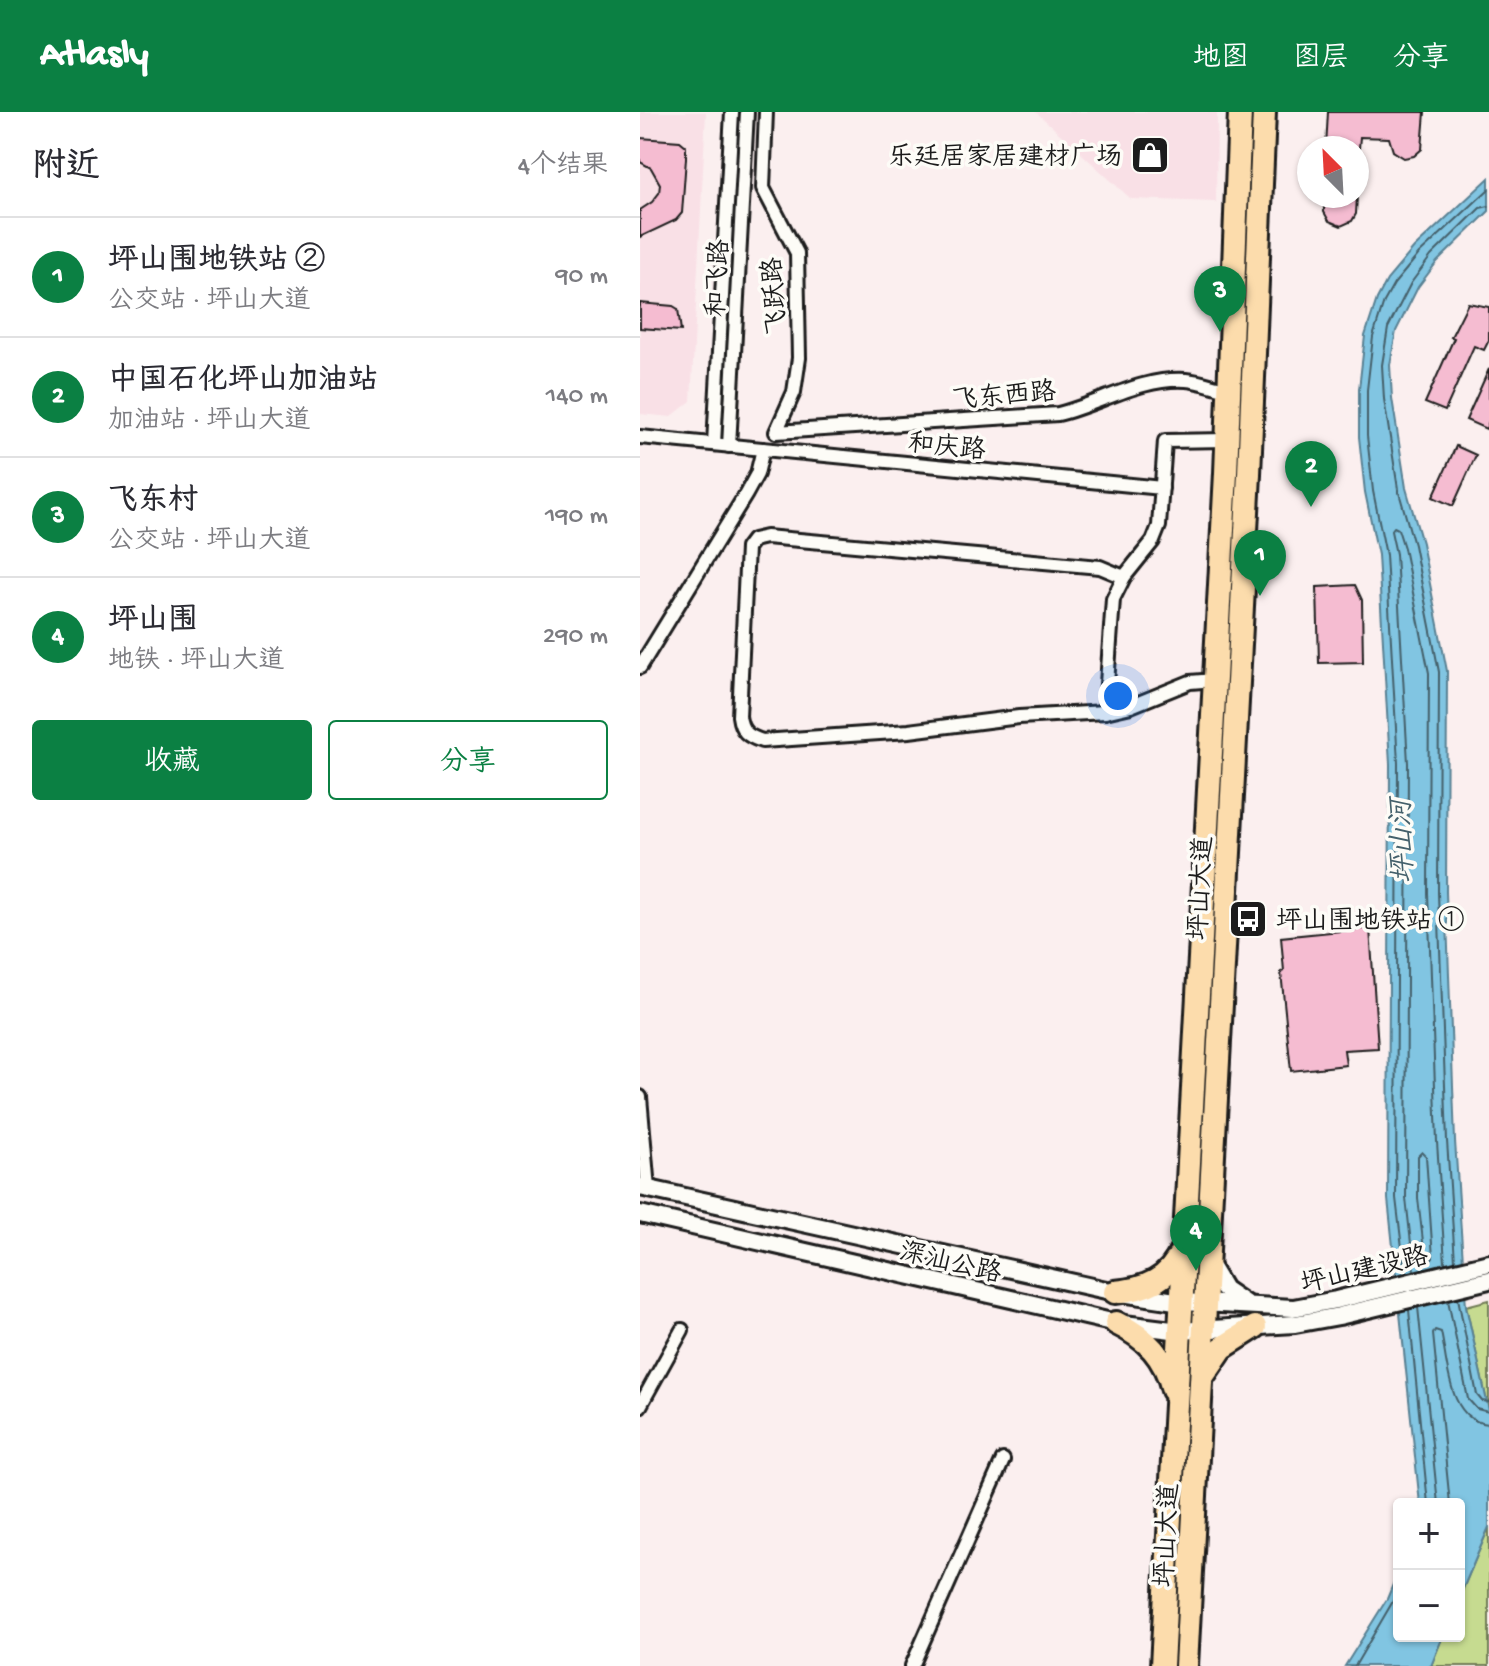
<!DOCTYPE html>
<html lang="zh">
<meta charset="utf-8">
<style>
body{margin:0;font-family:"Gochi Hand","LXGW WenKai TC",sans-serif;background:#f7f7f7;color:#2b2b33}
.controls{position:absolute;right:24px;bottom:24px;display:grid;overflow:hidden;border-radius:8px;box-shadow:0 2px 6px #0004}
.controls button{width:72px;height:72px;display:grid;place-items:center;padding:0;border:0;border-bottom:2px solid #e1e1e2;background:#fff;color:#2b2b33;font:40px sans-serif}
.compass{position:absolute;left:657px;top:24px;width:72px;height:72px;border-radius:50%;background:#fff;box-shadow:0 2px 6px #0004;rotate:336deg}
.you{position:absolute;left:478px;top:584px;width:28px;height:28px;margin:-20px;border:6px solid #fff;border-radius:50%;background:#1a73e8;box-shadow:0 0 0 12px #1a73e833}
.badge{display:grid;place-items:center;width:52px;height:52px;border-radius:50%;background:#0b8043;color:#fff;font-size:26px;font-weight:700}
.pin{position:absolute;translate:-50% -66px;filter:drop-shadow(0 2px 4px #0008)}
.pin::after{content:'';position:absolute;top:42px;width:28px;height:24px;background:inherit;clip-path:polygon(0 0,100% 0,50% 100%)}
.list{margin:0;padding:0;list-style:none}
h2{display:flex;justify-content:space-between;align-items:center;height:104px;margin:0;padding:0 32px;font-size:34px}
h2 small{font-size:26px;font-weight:400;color:#7c7c81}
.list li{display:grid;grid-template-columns:52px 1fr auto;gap:24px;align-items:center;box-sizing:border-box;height:120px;padding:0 32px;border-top:2px solid #e1e1e2}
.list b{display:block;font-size:30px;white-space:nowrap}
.list p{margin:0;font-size:26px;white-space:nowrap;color:#7c7c81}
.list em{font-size:26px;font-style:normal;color:#7c7c81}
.actions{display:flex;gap:16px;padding:24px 32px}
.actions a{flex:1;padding:18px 0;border:2px solid #0b8043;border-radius:8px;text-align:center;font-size:28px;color:#0b8043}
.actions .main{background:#0b8043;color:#fff}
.map{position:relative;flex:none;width:849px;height:1554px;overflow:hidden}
header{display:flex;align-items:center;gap:48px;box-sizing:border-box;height:112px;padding:0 40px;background:#0b8043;color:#fff}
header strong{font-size:38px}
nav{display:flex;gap:44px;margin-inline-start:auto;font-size:28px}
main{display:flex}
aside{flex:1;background:#fff}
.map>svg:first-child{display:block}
.built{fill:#f9e0e6}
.green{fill:#c6db90;stroke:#717c56;stroke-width:2}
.water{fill:#81c5e2;stroke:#598193;stroke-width:2}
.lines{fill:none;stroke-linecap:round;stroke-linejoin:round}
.shore{stroke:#44606b;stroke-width:2}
.building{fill:#f5bcd1;stroke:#1c1c1c;stroke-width:2}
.street-casing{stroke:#1c1c1c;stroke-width:18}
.secondary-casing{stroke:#1c1c1c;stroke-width:22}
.highway-casing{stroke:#1c1c1c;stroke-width:28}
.street{stroke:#fdfcf7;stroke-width:12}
.secondary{stroke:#fdfcf7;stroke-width:16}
.highway{stroke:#fcdcac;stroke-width:22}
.labels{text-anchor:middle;stroke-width:7;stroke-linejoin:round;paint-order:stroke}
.poi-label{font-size:26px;fill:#1c1c1c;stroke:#fdfcf7;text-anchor:end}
.street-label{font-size:26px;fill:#1c1c1c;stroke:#fdfcf7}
.water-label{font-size:28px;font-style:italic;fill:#44606b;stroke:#fdfcf7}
</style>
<header>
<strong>Atlasly</strong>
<nav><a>地图</a><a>图层</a><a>分享</a></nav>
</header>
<main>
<aside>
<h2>附近<small>4个结果</small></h2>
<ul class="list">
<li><span class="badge">1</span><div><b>坪山围地铁站 ②</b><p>公交站 · 坪山大道</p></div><em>90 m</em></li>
<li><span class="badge">2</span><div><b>中国石化坪山加油站</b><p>加油站 · 坪山大道</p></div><em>140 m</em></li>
<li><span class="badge">3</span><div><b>飞东村</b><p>公交站 · 坪山大道</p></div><em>190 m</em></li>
<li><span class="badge">4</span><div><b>坪山围</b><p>地铁 · 坪山大道</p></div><em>290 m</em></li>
</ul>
<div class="actions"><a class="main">收藏</a><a>分享</a></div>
</aside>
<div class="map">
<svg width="849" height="1554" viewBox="0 0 849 1554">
<rect width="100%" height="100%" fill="#fbefef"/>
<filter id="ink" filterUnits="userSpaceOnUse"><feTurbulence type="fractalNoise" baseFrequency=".0125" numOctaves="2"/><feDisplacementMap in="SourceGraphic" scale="16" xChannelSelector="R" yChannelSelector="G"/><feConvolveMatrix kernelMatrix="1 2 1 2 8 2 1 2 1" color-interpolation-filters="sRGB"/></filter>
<g filter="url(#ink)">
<g class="built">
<polygon points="0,0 66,0 51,289 31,305 0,302"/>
<polygon points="396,0 577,0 576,90 491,87"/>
</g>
<g class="green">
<polygon points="849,1188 849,1299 826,1194"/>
<polygon points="849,1415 849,1554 791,1554 803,1524 819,1524 819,1486"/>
</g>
<g class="water">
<polygon points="849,66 849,99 797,150 778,175 756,219 750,253 752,286 766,376 782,431 807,559 806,780 815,1029 826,1194 849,1299 849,1415 819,1486 819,1392 780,1392 748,1087 750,652 738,443 725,380 719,325 719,277 725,224 737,187 747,168 774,136"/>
<polygon points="759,1458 759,1524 803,1524 791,1554 705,1554 747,1487"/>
</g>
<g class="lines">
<g class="shore">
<polygon points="782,1040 786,1044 793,1146 789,1150 785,1147 778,1086 778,1044"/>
<polyline points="815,1149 807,1029 798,781 799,560 774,433 758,377 744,287 742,253 748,216 771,171 791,144 840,96 849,94"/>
<polyline points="774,1159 766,1086 768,651 756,442 751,419 754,415 758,417 764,436 789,561 788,781 797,1030 805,1151"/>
<polyline points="765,1161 756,1086 758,651 746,443 733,379 727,324 727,278 733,225 744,190 754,172 779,142 849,77"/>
<polyline points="818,1186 837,1283 842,1289 849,1290"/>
<polyline points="808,1188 828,1287 837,1297 849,1300"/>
<polyline points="778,1195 798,1392"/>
<polyline points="769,1198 788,1392"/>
<path d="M 810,1392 L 793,1222 L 795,1218 L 801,1220 C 808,1251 808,1310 849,1312"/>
<polyline points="715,1554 759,1479"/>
</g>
</g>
<g class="building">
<polygon points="688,0 785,0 782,37 774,44 764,46 753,39 749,26 720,25 719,36 686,36"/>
<polygon points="0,26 40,29 46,34 46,46 42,101 36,108 0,125 0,98 12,90 19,81 20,72 11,56 0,50"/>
<polygon points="684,84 717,84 716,102 712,109 701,114 689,109 684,100"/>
<polygon points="0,191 33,194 38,197 41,219 0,216"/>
<polygon points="828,191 849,195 849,228 844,238 834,234 805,299 785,291 814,226 811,225"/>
<polygon points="849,257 849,309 846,317 826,308"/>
<polygon points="816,334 836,343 813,394 793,385"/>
<polygon points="715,473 722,488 723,550 679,551 677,475"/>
<polygon points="730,816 738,936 704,938 706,953 651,959 641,860 644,859 641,825"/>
</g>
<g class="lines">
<defs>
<g id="street">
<path d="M 126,0 L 123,76 L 157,141 L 159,246 L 154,280 L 136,320 L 418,302 C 460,292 501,265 546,268 C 560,269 575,275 589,278"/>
<polyline points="0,325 522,376"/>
<polyline points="74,332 92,0"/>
<polyline points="89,334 107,0"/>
<path d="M 484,465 L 460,455 L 126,425 L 113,428 L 107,436 L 99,604 C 101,619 107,624 122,629 L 269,619 L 379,605 L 465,600 L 491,594 L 550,570 L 575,568"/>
<polyline points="0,555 106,382 117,362 123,337"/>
<polyline points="465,600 473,487 484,465 513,429 519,414 525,329 587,328"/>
<polyline points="0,985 8,1077"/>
<polyline points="0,1294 42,1218"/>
<polyline points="272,1554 363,1348"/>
</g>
<g id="secondary">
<polyline points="0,1075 475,1180 542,1190 653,1196 696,1188 849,1151"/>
<polyline points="0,1102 476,1211 540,1219 655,1212 699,1204 849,1168"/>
<polyline points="569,1152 584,1177 606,1192"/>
</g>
<g id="highway">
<path d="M 475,1180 C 506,1177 529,1168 542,1138"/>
<path d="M 476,1211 C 507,1226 525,1245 533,1278"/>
<polyline points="563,1264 582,1236 615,1215"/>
<polyline points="522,1554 586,361 600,0"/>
<polyline points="546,1554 609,362 624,0"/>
</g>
</defs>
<use href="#street" class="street-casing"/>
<use href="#secondary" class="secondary-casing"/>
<use href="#highway" class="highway-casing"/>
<use href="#street" class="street"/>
<use href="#secondary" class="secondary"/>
<use href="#highway" class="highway"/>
</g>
</g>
<defs>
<symbol id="shop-square" viewBox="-11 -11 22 22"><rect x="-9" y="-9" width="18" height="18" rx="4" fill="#1c1c1c" stroke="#fdfcf7"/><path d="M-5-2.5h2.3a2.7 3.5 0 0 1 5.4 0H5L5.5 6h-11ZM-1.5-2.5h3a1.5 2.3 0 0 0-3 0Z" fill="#fff"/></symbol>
<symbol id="bus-square" viewBox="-11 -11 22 22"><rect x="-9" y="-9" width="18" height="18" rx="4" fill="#1c1c1c" stroke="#fdfcf7"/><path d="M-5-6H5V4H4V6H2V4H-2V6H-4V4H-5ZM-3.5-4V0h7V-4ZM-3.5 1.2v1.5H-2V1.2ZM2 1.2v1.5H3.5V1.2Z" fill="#fff"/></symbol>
</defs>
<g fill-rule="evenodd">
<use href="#shop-square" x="488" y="21" width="44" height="44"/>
<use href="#bus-square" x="586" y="785" width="44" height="44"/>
</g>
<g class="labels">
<g class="poi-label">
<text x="482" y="52">乐廷居家居建材广场</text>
<text x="636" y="816" text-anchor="start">坪山围地铁站 ①</text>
</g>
<g class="street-label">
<text transform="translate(76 166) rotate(-87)" y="9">和飞路</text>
<text transform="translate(133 184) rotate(-94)" y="9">飞跃路</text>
<text transform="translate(364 282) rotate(-5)" y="9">飞东西路</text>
<text transform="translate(307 333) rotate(6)" y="9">和庆路</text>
<text transform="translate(559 776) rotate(-87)" y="9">坪山大道</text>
<text transform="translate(311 1149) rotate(13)" y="9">深汕公路</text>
<text transform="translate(724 1156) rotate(-13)" y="9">坪山建设路</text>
<text transform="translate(525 1423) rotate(-87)" y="9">坪山大道</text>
</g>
<g class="water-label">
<text transform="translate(760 729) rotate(-92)" y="10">坪山河</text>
</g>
</g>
</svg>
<div class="controls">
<button>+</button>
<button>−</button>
</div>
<svg class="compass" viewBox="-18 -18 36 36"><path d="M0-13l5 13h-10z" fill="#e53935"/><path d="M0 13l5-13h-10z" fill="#7c7c81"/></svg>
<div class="you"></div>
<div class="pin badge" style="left:620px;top:484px">1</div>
<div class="pin badge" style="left:671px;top:395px">2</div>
<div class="pin badge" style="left:580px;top:220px">3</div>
<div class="pin badge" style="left:556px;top:1159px">4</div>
</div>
</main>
